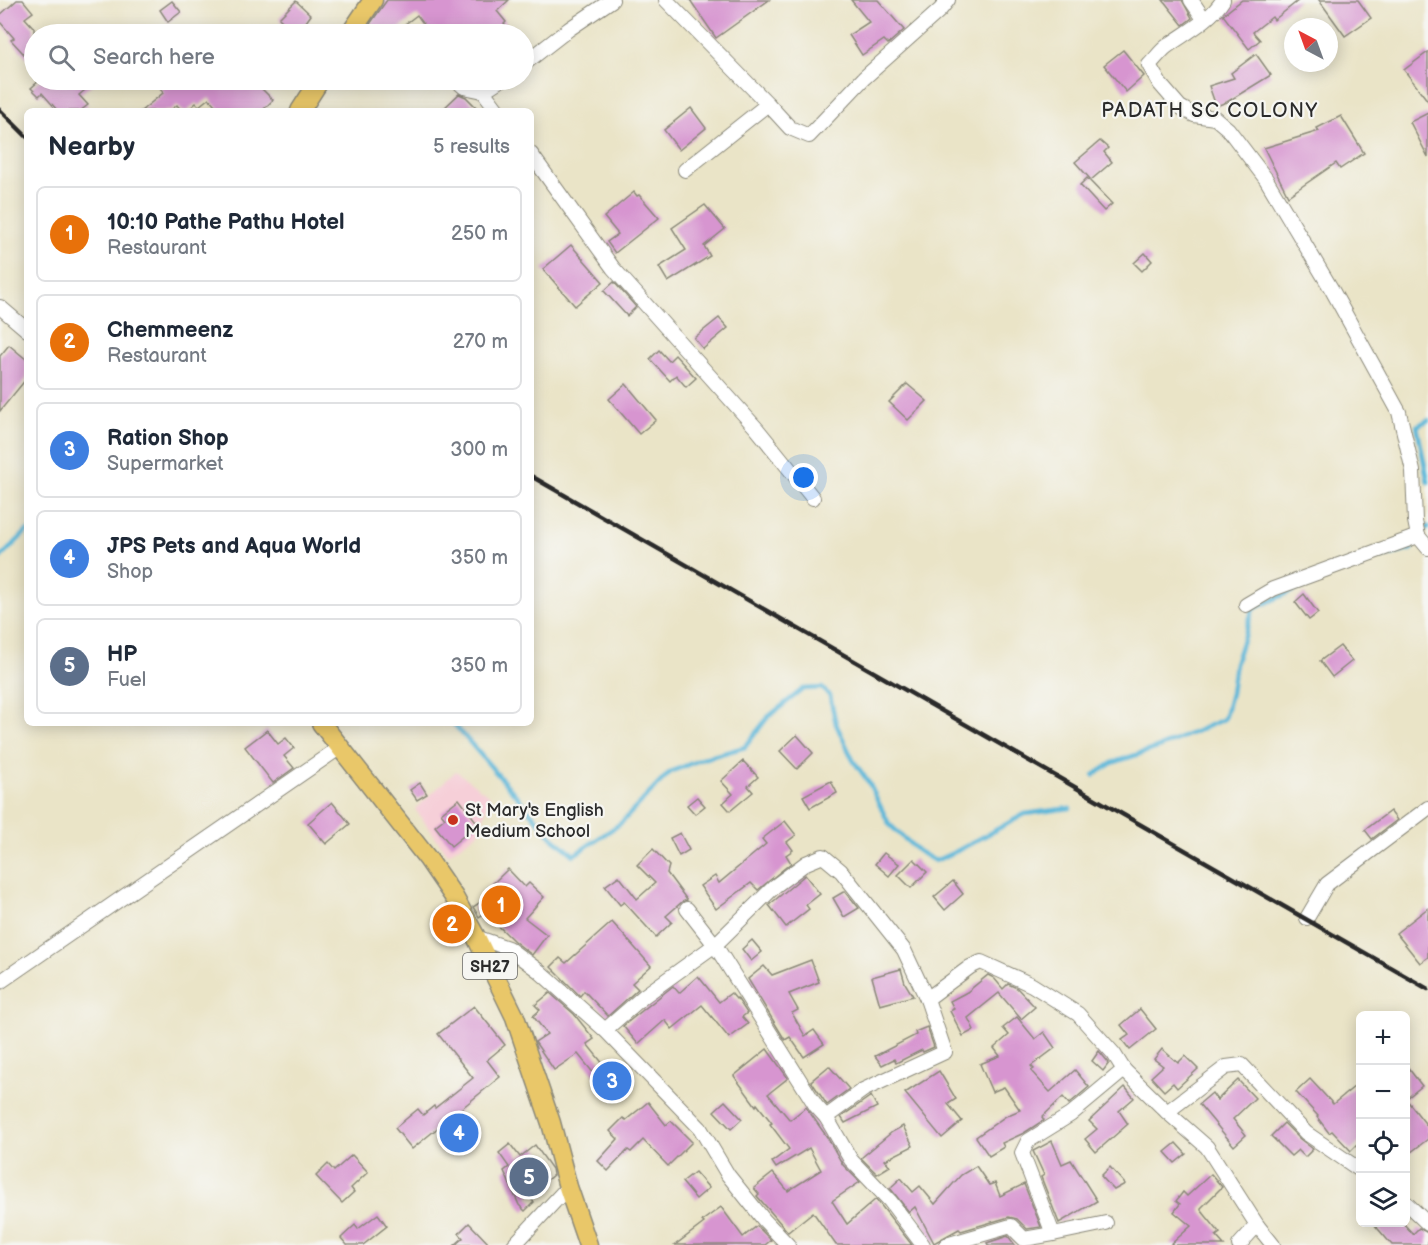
<!DOCTYPE html>
<meta charset="utf-8">
<style>
body{margin:0;font-family:"Balsamiq Sans",sans-serif;background:#f2f2f3;color:#1f2937}
.controls{position:absolute;right:18px;bottom:18px;display:grid;overflow:hidden;border-radius:9px;box-shadow:0 3px 15px #0003}
.controls button{width:54px;height:54px;display:grid;place-items:center;padding:0;border:0;border-bottom:2px solid #e0e1e3;background:#fff;color:#1f2937;font:30px sans-serif}
.compass{position:absolute;left:1284px;top:18px;width:54px;height:54px;border-radius:50%;background:#fff;box-shadow:0 3px 15px #0003;rotate:319deg}
.you{position:absolute;left:804px;top:478px;width:21px;height:21px;margin:-15px;border:4px solid #fff;border-radius:50%;background:#1a73e8;box-shadow:0 0 0 9px #1a73e833}
.badge{display:grid;place-items:center;width:39px;height:39px;border-radius:50%;background:#0f766e;color:#fff;font-size:20px;font-weight:700}
.pin{position:absolute;translate:-50% -50%;border:3px solid #fff;box-shadow:0 2px 6px #0006}
.list{margin:0;padding:0;list-style:none}
h2{display:flex;justify-content:space-between;align-items:center;height:78px;margin:0;padding:0 24px;font-size:26px}
h2 small{font-size:20px;font-weight:400;color:#747a83}
.list li{display:grid;grid-template-columns:39px 1fr auto;gap:18px;align-items:center;box-sizing:border-box;height:96px;margin:0 12px 12px;padding:0 12px;border:2px solid #e0e1e3;border-radius:9px}
.list b{display:block;font-size:22px;white-space:nowrap}
.list p{margin:0;font-size:20px;white-space:nowrap;color:#747a83}
.list em{font-size:20px;font-style:normal;color:#747a83}
.icon{flex:none;width:33px;height:33px;fill:none;stroke:currentColor;stroke-width:2;stroke-linecap:round;stroke-linejoin:round}
.map{position:relative;flex:none;width:1428px;height:1245px;overflow:hidden}
.search{position:absolute;background:#fff;box-shadow:0 3px 15px #0003;left:24px;top:24px;width:510px;height:66px;display:flex;align-items:center;gap:15px;box-sizing:border-box;padding:0 21px;border-radius:33px;color:#747a83;font-size:22px}
.panel{position:absolute;background:#fff;box-shadow:0 3px 15px #0003;left:24px;top:108px;width:510px;height:618px;border-radius:9px}
.map>svg:first-child{display:block}
.built{fill:#f6cfd8}
.lines{fill:none;stroke-linecap:round;stroke-linejoin:round}
.stream{stroke:#5bb7d9;stroke-width:4.5}
.building{fill:#d795d0}
.minor-casing{stroke:#8a8879;stroke-width:16}
.major-casing{stroke:#8a8879;stroke-width:21}
.minor{stroke:#fff;stroke-width:14}
.major{stroke:#e9c769;stroke-width:18}
.rail{stroke:#2b2b2b;stroke-width:4.5}
.poi-dot{fill:#c8321e;stroke:#f6f6f2;stroke-width:2}
.labels{text-anchor:middle;stroke-width:4.5;stroke-linejoin:round;paint-order:stroke}
.shield{fill:#f6f6f2;stroke:#686867;stroke-width:1.5}
.shield-label{font-size:16px;font-weight:bold;fill:#2b2b2b}
.poi-label{font-size:18px;fill:#2b2b2b;stroke:#f6f6f2;text-anchor:start}
.neighbourhood-label{font-size:20px;letter-spacing:1.5px;fill:#2b2b2b;stroke:#f6f6f2}
</style>
<div class="map">
<svg width="1428" height="1245" viewBox="0 0 1428 1245">
<rect width="100%" height="100%" fill="#f6f6f2"/>
<filter id="ink" filterUnits="userSpaceOnUse"><feTurbulence type="fractalNoise" baseFrequency=".0167" numOctaves="2"/><feDisplacementMap in="SourceGraphic" scale="12" xChannelSelector="R" yChannelSelector="G"/><feConvolveMatrix kernelMatrix="1 2 1 2 8 2 1 2 1" color-interpolation-filters="sRGB"/></filter>
<filter id="wash" filterUnits="userSpaceOnUse"><feTurbulence type="fractalNoise" baseFrequency=".008" numOctaves="4" result="noise"/><feDisplacementMap in="SourceGraphic" scale="24" xChannelSelector="R" yChannelSelector="G"/><feGaussianBlur stdDeviation="1.35" result="paint"/><feColorMatrix in="noise" values="0 0 0 0 0 0 0 0 0 0 0 0 0 0 0 0 0 1.4 0 .05"/><feComposite in="paint" operator="in"/></filter>
<g filter="url(#wash)">
<rect width="100%" height="100%" fill="#eae4c7"/>
<polygon class="built" points="456,771 490,796 480,831 448,854 415,809"/>
<g class="lines">
<g class="stream">
<polyline points="1428,420 1417,426 1428,482"/>
<polyline points="1427,528 1428,527"/>
<polyline points="1380,557 1412,549"/>
<polyline points="0,558 27,531"/>
<polyline points="453,723 552,837 574,855 621,823 670,772 702,759 745,747 768,717 803,689 822,688 830,696 836,724 853,760 869,783 889,824 918,851 935,861 957,851 1025,814 1070,808"/>
<polyline points="1094,775 1112,763 1160,747 1224,719 1231,693 1235,664 1253,609 1316,580"/>
</g>
</g>
<g id="blocks">
<g class="building">
<polygon points="17,0 23,0 33,12 25,18 34,28 34,65 11,40 14,38 0,22 0,15"/>
<polygon points="387,0 509,0 497,11 506,22 504,24 511,34 431,34 417,15 392,34 363,34 372,26 370,24"/>
<polygon points="690,0 769,0 716,38"/>
<polygon points="851,0 878,0 904,30 888,44 884,40 862,55 849,35 869,22"/>
<polygon points="1163,0 1182,0 1192,18 1183,25"/>
<polygon points="1242,0 1299,0 1274,20 1272,17 1253,32 1260,40 1249,49 1223,15"/>
<polygon points="1319,0 1358,0 1371,18 1345,36"/>
<polygon points="172,1 181,12 168,22 160,10"/>
<polygon points="296,1 311,15 306,22 319,34 272,34 283,22 279,18"/>
<polygon points="1123,50 1144,76 1126,92 1104,65"/>
<polygon points="1428,52 1428,101 1404,70"/>
<polygon points="1256,54 1271,75 1227,102 1216,106 1209,86 1234,78 1231,73"/>
<polygon points="40,80 97,80 79,95 88,105 80,111 58,111 42,93 39,96 31,88"/>
<polygon points="156,80 253,80 273,100 262,111 220,111 209,98 199,106 196,103 187,111 182,111 177,105 170,111 141,111 163,93"/>
<polygon points="459,94 466,97 480,111 441,111"/>
<polygon points="691,108 706,128 679,150 664,130"/>
<polygon points="1428,113 1428,157 1410,122"/>
<polygon points="1341,116 1364,153 1340,169 1336,163 1288,196 1264,148 1319,131 1317,128"/>
<polygon points="1100,141 1108,148 1104,152 1112,162 1091,180 1075,162"/>
<polygon points="1087,178 1112,204 1104,211 1080,185"/>
<polygon points="634,192 637,196 639,195 659,218 615,253 607,242 618,234 604,217"/>
<polygon points="705,205 725,229 704,246 710,256 668,282 659,267 686,250 672,228"/>
<polygon points="571,245 603,282 575,306 543,269"/>
<polygon points="1145,253 1152,261 1142,271 1134,263"/>
<polygon points="614,282 636,307 627,316 604,291"/>
<polygon points="719,318 728,328 703,349 694,338"/>
<polygon points="9,345 27,360 27,378 0,411 0,356"/>
<polygon points="659,350 669,361 675,355 696,378 686,387 676,375 670,381 650,359"/>
<polygon points="626,384 656,420 639,434 609,399"/>
<polygon points="907,384 927,401 908,420 889,402"/>
<polygon points="1304,594 1318,613 1309,620 1295,602"/>
<polygon points="1340,646 1352,661 1332,677 1320,661"/>
<polygon points="267,730 278,744 286,738 294,748 284,756 294,768 273,783 245,747"/>
<polygon points="797,735 813,753 797,769 780,751"/>
<polygon points="743,761 758,777 748,786 753,792 730,811 723,803 733,794 721,781"/>
<polygon points="831,781 837,793 810,808 803,796"/>
<polygon points="420,783 427,794 417,800 410,790"/>
<polygon points="697,797 705,806 695,814 687,805"/>
<polygon points="459,799 478,824 451,846 435,826 445,818 441,813"/>
<polygon points="332,802 350,824 326,844 308,823"/>
<polygon points="1390,811 1397,820 1372,839 1365,830"/>
<polygon points="785,821 796,835 787,842 793,850 786,855 791,863 758,890 751,883 716,909 700,886 715,876 719,883 766,844 762,839"/>
<polygon points="680,833 689,850 679,856 670,838"/>
<polygon points="653,849 669,866 667,873 687,900 682,902 666,916 672,922 656,937 624,902 620,905 605,886 619,876 637,899 655,883 637,865"/>
<polygon points="884,853 899,864 889,876 875,864"/>
<polygon points="914,859 927,872 911,888 898,875"/>
<polygon points="508,869 525,887 529,883 544,897 525,918 547,935 532,955 514,941 485,913 479,917 473,907 490,896 485,891"/>
<polygon points="805,875 820,894 806,905 809,909 786,927 769,905"/>
<polygon points="953,881 963,894 945,910 934,897"/>
<polygon points="845,891 859,908 844,917 833,898"/>
<polygon points="1428,908 1428,957 1420,963 1396,933"/>
<polygon points="612,922 651,966 632,983 638,989 608,1016 584,991 580,996 551,967 560,958 566,963"/>
<polygon points="752,940 762,952 751,961 742,949"/>
<polygon points="498,954 504,956 515,964 507,971"/>
<polygon points="811,960 819,982 789,994 798,1010 792,1013 805,1036 814,1030 824,1044 804,1057 790,1037 785,1040 748,979 764,966 772,975"/>
<polygon points="901,969 905,983 913,996 880,1005 872,977"/>
<polygon points="988,975 994,978 1003,989 1008,984 1017,988 1035,1007 1021,1019 999,993 968,1018 974,1030 963,1036 950,1011 954,1009 950,1001 967,992"/>
<polygon points="698,976 719,1002 731,993 736,999 737,998 747,1013 742,1017 748,1024 729,1038 702,1005 672,1029 665,1020 638,1044 623,1026 673,986 679,993"/>
<polygon points="550,993 574,1014 594,1039 587,1044 604,1065 623,1080 615,1092 599,1080 578,1054 554,1070 535,1042 547,1034 533,1016 540,1010 535,1005"/>
<polygon points="474,1006 505,1045 487,1060 500,1077 412,1149 395,1128 418,1109 423,1115 434,1106 435,1108 473,1078 438,1034"/>
<polygon points="1140,1009 1156,1029 1130,1050 1122,1040 1129,1035 1121,1025"/>
<polygon points="1017,1017 1035,1039 1044,1032 1055,1048 1031,1066 1034,1069 1031,1071 1050,1092 1075,1070 1089,1087 1069,1104 1063,1097 1042,1117 1044,1120 1024,1133 1002,1143 1004,1147 989,1156 976,1137 1006,1116 1020,1110 1004,1087 992,1092 980,1064 1000,1056 994,1048 1009,1035 1003,1028"/>
<polygon points="927,1027 934,1047 923,1052 922,1050 896,1063 894,1059 882,1065 875,1056 916,1035 915,1032"/>
<polygon points="767,1049 788,1078 768,1094 790,1120 806,1107 827,1137 843,1165 860,1182 832,1201 847,1224 876,1199 912,1245 836,1245 813,1212 788,1232 757,1196 759,1194 754,1188 773,1173 788,1191 821,1170 809,1148 776,1168 772,1162 789,1149 770,1124 772,1123 757,1104 756,1106 734,1076"/>
<polygon points="1162,1049 1178,1063 1185,1056 1198,1069 1177,1088 1173,1083 1164,1091 1151,1077 1163,1066 1154,1059"/>
<polygon points="1099,1051 1109,1063 1103,1071 1092,1061"/>
<polygon points="1406,1065 1422,1086 1406,1099 1428,1127 1428,1139 1406,1156"/>
<polygon points="829,1066 849,1089 827,1105 811,1081"/>
<polygon points="939,1071 956,1099 948,1104 962,1121 942,1138 905,1093"/>
<polygon points="1310,1079 1333,1104 1360,1082 1360,1142 1351,1151 1332,1131 1329,1133 1317,1117 1318,1116 1296,1092"/>
<polygon points="1238,1080 1255,1098 1233,1119 1246,1135 1234,1146 1199,1104 1212,1093 1217,1100"/>
<polygon points="1125,1087 1134,1098 1119,1111 1128,1124 1096,1152 1085,1139 1097,1129 1089,1121"/>
<polygon points="871,1096 877,1107 845,1123 841,1117"/>
<polygon points="725,1101 742,1119 731,1129 714,1111"/>
<polygon points="648,1102 666,1125 671,1121 692,1142 668,1166 643,1140 631,1152 628,1150 608,1171 598,1161 618,1139 610,1131 623,1118 626,1120"/>
<polygon points="1284,1123 1300,1139 1313,1149 1305,1157 1298,1150 1291,1156 1271,1136"/>
<polygon points="903,1126 913,1146 885,1160 890,1166 877,1174 861,1158 892,1132"/>
<polygon points="1052,1141 1062,1164 1071,1160 1097,1201 1059,1223 1041,1177 1044,1175 1033,1151"/>
<polygon points="1176,1143 1186,1154 1175,1163 1165,1152"/>
<polygon points="510,1144 520,1157 535,1145 552,1169 553,1175 528,1196 534,1202 525,1211 519,1205 504,1171 509,1167 499,1153"/>
<polygon points="352,1155 368,1172 351,1188 354,1192 342,1203 316,1176 328,1164 334,1171"/>
<polygon points="976,1166 989,1185 995,1183 1000,1196 1024,1184 1041,1227 1027,1229 1017,1219 1009,1217 961,1231 959,1229 934,1243 915,1207 909,1212 890,1188 901,1178 913,1192 920,1186 935,1204 961,1175"/>
<polygon points="1110,1167 1125,1184 1114,1190 1101,1176"/>
<polygon points="695,1172 709,1188 696,1199 682,1182"/>
<polygon points="1211,1174 1222,1187 1201,1208 1201,1210 1220,1233 1216,1236 1224,1245 1170,1245 1191,1226 1174,1212 1180,1204 1176,1201 1183,1192 1187,1196"/>
<polygon points="721,1207 743,1237 757,1226 771,1240 765,1245 675,1245 704,1223 702,1221"/>
<polygon points="378,1214 387,1226 363,1245 347,1245 341,1238 355,1225 358,1229"/>
<polygon points="1372,1222 1402,1222 1413,1234 1419,1228 1428,1233 1428,1245 1392,1245"/>
<polygon points="469,1223 490,1245 455,1245 463,1238 459,1233"/>
<polygon points="1008,1236 1015,1245 988,1245 987,1243"/>
</g>
</g>
</g>
<g filter="url(#ink)">
<use href="#blocks" fill-opacity="0" stroke="#8a8879" stroke-width="1.5"/>
<g class="lines">
<defs>
<g id="minor">
<polyline points="666,0 768,104 790,128 809,136 864,78 940,10 948,0"/>
<polyline points="1191,0 1204,19"/>
<path d="M 1223,0 C 1210,21 1185,33 1166,47 C 1160,52 1155,59 1149,65 L 1160,84 L 1180,107 L 1194,115 L 1215,118 L 1228,129 L 1266,179 L 1332,290 L 1399,412 L 1413,471 L 1415,521 L 1418,536 L 1428,548"/>
<polyline points="524,64 569,29 612,0"/>
<polyline points="456,80 464,87 483,91 500,80"/>
<polyline points="483,91 498,111"/>
<polyline points="531,154 613,268 757,429 813,498"/>
<polyline points="685,170 768,104"/>
<polyline points="0,307 27,330"/>
<polyline points="1246,605 1273,589 1418,536"/>
<polyline points="687,909 715,945 816,1106 826,1117"/>
<polyline points="1307,918 1327,884 1428,808"/>
<polyline points="476,937 508,948 539,971 605,1030 700,1128 728,1175 764,1220 788,1245"/>
<polyline points="0,982 339,748"/>
<polyline points="605,1030 644,996 715,945 775,886 806,863 823,856 841,871 904,950 927,999 970,967 981,962 1032,985 1078,1014 1114,1054 1124,1070 1167,1112 1207,1147 1257,1225 1239,1245"/>
<polyline points="1167,1112 1226,1067 1242,1065 1306,1133 1360,1170"/>
<polyline points="1406,1203 1428,1224"/>
<polyline points="1257,1225 1273,1245"/>
<polyline points="1053,1234 1106,1223"/>
<polyline points="514,1245 568,1187"/>
<polyline points="923,1245 890,1201 851,1160 826,1117 863,1090 945,1052 927,999"/>
<polyline points="946,1245 1011,1226 1024,1239 1053,1234 1022,1153 1028,1141 1070,1115 1124,1070"/>
</g>
<g id="major">
<polyline points="350,34 373,0"/>
<polyline points="300,111 320,80"/>
<polyline points="321,723 428,859 454,897 476,937 515,1017 551,1123 568,1187 588,1245"/>
</g>
</defs>
<use href="#minor" class="minor-casing"/>
<use href="#major" class="major-casing"/>
<use href="#minor" class="minor"/>
<use href="#major" class="major"/>
<g class="rail">
<polyline points="0,110 27,137"/>
<polyline points="531,476 1428,989"/>
</g>
</g>
</g>
<circle class="poi-dot" cx="453" cy="820" r="6"/>
<g class="labels">
<rect class="shield" x="463" y="953" width="54" height="26" rx="4.5"/>
<g class="shield-label">
<text x="490" y="972">SH27</text>
</g>
<g class="poi-label">
<text x="465" y="816">St Mary's English<tspan x="465" dy="21">Medium School</tspan></text>
</g>
<g class="neighbourhood-label">
<text x="1210" y="117">PADATH SC COLONY</text>
</g>
</g>
</svg>
<div class="controls">
<button>+</button>
<button>−</button>
<button><svg class="icon" aria-label="locate" viewBox="0 0 24 24"><circle cx="12" cy="12" r="6"/><path d="M12 2v4M12 18v4M2 12h4M18 12h4"/></svg></button>
<button><svg class="icon" aria-label="layers" viewBox="0 0 24 24"><path d="M12 4l9 5-9 5-9-5zM3 14l9 5 9-5"/></svg></button>
</div>
<svg class="compass" viewBox="-18 -18 36 36"><path d="M0-13l5 13h-10z" fill="#e53935"/><path d="M0 13l5-13h-10z" fill="#747a83"/></svg>
<div class="you"></div>
<div class="pin badge" style="left:501px;top:905px;background:#e8710a">1</div>
<div class="pin badge" style="left:452px;top:924px;background:#e8710a">2</div>
<div class="pin badge" style="left:612px;top:1081px;background:#3f7fe0">3</div>
<div class="pin badge" style="left:459px;top:1133px;background:#3f7fe0">4</div>
<div class="pin badge" style="left:529px;top:1177px;background:#5c6f8a">5</div>
<div class="search"><svg class="icon" aria-label="search" viewBox="0 0 24 24"><circle cx="10" cy="10" r="6"/><path d="M15 15l6 6"/></svg>Search here</div>
<section class="panel">
<h2>Nearby<small>5 results</small></h2>
<ul class="list">
<li><span class="badge" style="background:#e8710a">1</span><div><b>10:10 Pathe Pathu Hotel</b><p>Restaurant</p></div><em>250 m</em></li>
<li><span class="badge" style="background:#e8710a">2</span><div><b>Chemmeenz</b><p>Restaurant</p></div><em>270 m</em></li>
<li><span class="badge" style="background:#3f7fe0">3</span><div><b>Ration Shop</b><p>Supermarket</p></div><em>300 m</em></li>
<li><span class="badge" style="background:#3f7fe0">4</span><div><b>JPS Pets and Aqua World</b><p>Shop</p></div><em>350 m</em></li>
<li><span class="badge" style="background:#5c6f8a">5</span><div><b>HP</b><p>Fuel</p></div><em>350 m</em></li>
</ul>
</section>
</div>
